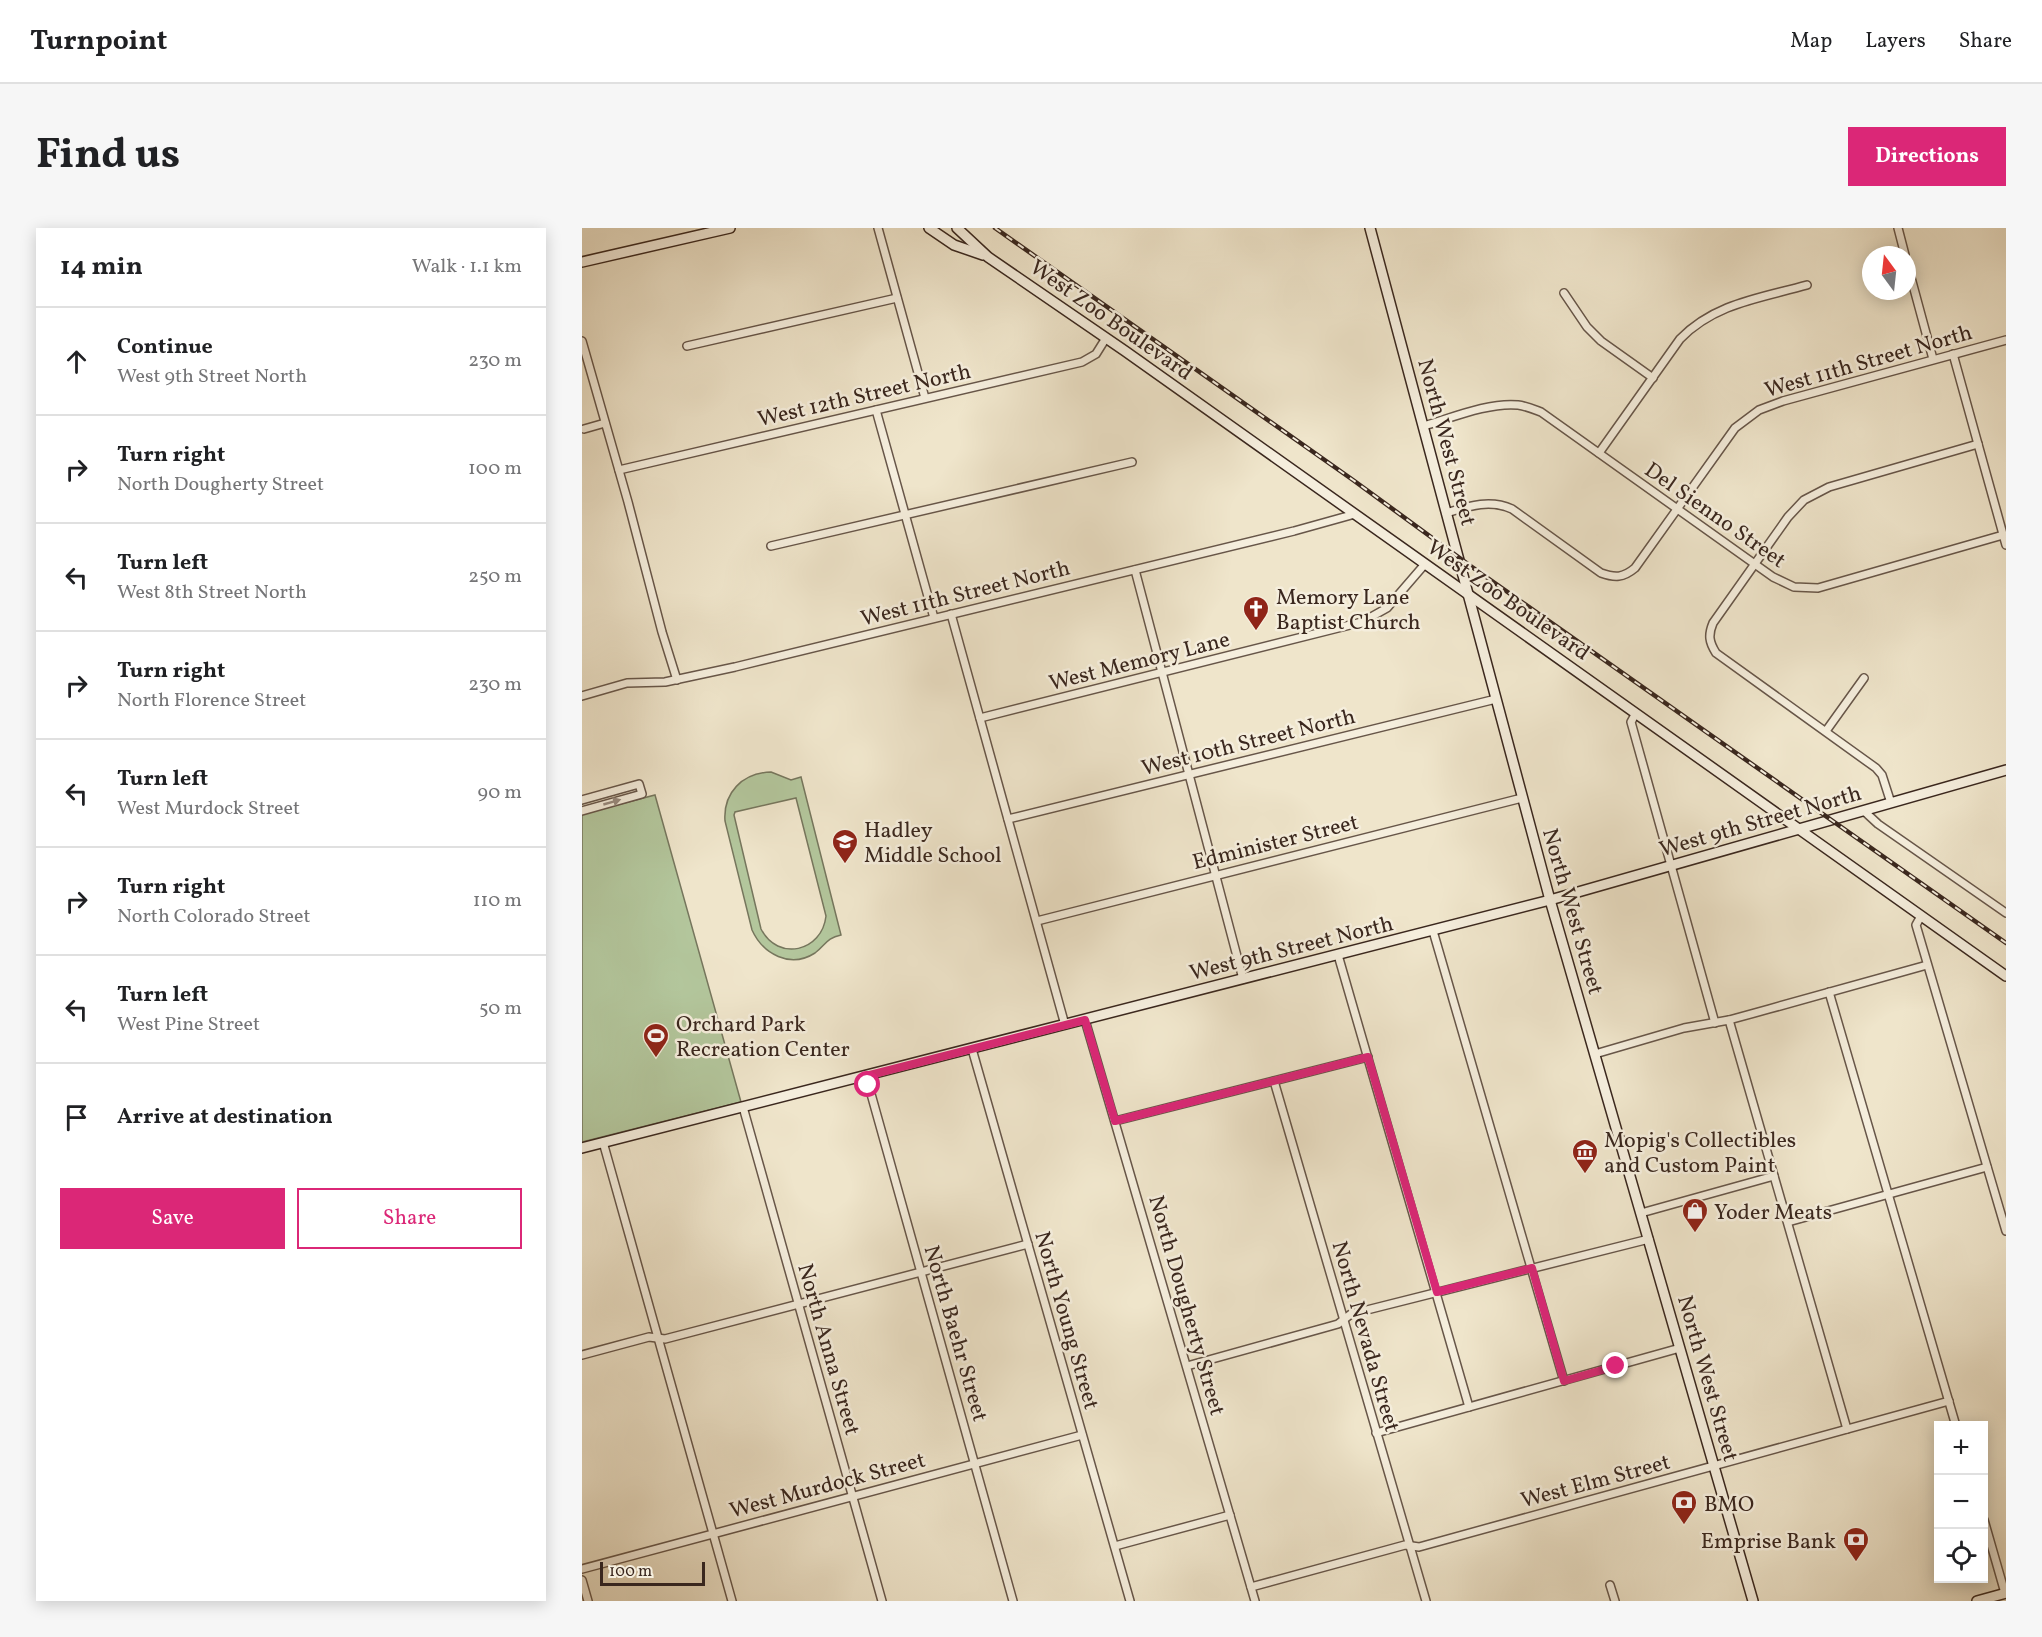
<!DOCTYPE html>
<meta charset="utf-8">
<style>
body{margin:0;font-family:Vollkorn,serif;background:#f6f6f6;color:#202124}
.controls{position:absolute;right:18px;bottom:18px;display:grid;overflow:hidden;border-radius:0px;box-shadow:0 3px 15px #0003}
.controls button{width:54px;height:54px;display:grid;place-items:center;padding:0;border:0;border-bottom:2px solid #e0e0e0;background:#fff;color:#202124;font:30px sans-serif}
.compass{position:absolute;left:1280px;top:18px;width:54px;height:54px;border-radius:50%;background:#fff;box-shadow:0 3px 15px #0003;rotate:345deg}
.scale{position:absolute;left:18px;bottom:15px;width:105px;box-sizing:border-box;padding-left:6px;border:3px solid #3a271e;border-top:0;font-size:16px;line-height:21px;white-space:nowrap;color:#3a271e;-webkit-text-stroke:4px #f5eedd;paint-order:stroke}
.stop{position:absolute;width:18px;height:18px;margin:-14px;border:4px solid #db2777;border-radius:50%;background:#fff}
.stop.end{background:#db2777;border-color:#fff;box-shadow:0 2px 6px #0008}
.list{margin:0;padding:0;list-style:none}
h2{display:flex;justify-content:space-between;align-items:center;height:78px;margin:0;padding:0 24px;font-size:26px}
h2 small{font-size:20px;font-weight:400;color:#757577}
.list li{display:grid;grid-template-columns:39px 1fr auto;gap:18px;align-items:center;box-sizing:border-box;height:108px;padding:0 24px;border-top:2px solid #e0e0e0}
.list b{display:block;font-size:22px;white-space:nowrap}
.list p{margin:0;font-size:20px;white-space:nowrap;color:#757577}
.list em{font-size:20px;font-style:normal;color:#757577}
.actions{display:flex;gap:12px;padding:18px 24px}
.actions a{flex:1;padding:14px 0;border:2px solid #db2777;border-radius:0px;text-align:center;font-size:21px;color:#db2777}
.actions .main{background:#db2777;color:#fff}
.icon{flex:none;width:33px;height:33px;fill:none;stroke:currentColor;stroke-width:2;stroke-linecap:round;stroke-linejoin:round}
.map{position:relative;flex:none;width:1424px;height:1373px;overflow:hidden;border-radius:0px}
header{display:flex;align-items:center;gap:36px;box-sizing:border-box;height:84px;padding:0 30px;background:#fff;border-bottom:2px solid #e0e0e0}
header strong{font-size:28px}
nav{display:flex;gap:33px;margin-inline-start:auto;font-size:21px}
.intro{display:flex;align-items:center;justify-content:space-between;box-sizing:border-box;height:144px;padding:0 36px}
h1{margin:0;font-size:42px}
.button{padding:15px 27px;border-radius:0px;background:#db2777;color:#fff;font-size:21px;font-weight:700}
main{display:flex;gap:36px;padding:0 36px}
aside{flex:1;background:#fff;border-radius:0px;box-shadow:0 3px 15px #0003}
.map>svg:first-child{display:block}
.green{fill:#b3c69c;stroke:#76765d;stroke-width:1.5;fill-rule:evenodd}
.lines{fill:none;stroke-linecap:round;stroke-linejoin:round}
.street-casing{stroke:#675649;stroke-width:10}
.secondary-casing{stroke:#3a271e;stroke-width:12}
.street{stroke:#f5eedd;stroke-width:7}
.secondary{stroke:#f5eedd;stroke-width:9}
.rail-casing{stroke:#3a271e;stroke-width:4.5}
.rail{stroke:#f5eedd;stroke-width:2;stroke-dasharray:7;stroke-linecap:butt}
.oneway{fill:#988a7e}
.route{stroke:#db2777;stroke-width:8}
.labels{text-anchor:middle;stroke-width:5;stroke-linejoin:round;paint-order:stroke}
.street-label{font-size:22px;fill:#3a271e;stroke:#f5eedd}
.poi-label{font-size:22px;fill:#3a271e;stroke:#f5eedd;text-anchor:start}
</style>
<header>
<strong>Turnpoint</strong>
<nav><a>Map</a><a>Layers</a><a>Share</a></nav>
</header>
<div class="intro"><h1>Find us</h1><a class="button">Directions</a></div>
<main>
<aside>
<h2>14 min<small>Walk · 1.1 km</small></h2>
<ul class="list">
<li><svg class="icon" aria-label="ahead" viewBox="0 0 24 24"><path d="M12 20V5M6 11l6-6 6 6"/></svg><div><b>Continue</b><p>West 9th Street North</p></div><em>230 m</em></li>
<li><svg class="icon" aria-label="right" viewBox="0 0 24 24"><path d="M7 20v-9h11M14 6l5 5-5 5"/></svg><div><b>Turn right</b><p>North Dougherty Street</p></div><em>100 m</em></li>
<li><svg class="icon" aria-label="left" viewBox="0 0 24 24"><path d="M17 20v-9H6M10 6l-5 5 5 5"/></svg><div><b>Turn left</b><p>West 8th Street North</p></div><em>250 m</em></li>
<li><svg class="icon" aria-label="right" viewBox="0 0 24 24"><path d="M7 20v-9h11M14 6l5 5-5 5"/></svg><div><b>Turn right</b><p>North Florence Street</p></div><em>230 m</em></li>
<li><svg class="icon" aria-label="left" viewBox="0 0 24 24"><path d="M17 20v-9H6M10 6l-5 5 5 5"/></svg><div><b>Turn left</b><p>West Murdock Street</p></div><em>90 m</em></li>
<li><svg class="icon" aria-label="right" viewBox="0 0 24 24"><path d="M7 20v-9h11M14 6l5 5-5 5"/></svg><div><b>Turn right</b><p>North Colorado Street</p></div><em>110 m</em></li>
<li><svg class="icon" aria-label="left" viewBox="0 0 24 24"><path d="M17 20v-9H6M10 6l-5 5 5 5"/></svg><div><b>Turn left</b><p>West Pine Street</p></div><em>50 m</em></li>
<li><svg class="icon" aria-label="arrive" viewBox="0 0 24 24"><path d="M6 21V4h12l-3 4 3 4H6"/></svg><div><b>Arrive at destination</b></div></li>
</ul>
<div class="actions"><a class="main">Save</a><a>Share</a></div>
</aside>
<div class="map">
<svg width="1424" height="1373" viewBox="0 0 1424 1373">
<rect width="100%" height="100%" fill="#efe5cb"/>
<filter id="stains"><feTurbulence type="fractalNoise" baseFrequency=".00333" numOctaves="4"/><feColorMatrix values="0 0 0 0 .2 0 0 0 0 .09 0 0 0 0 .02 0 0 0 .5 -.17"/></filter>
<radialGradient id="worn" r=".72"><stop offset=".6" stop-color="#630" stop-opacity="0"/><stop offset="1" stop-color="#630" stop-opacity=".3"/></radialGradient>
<g class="green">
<path d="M 189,544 L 209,552 L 219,549 L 259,707 C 244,710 244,717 233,725 C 208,741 181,726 170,702 L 143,593 C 141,565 160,545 189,544 ZM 214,570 L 244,688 C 240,724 196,734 179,701 L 152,587 L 153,584 Z"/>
<polygon points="73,567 159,874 0,914 0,586"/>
</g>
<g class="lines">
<defs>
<g id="street">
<polyline points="296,0 343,170"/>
<polyline points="1316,0 1323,27"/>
<polyline points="1325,35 1351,131"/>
<polyline points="982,65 1005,99 1019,113 1071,150"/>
<polyline points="0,113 46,274 80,404 95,452"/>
<polyline points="105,118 315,70"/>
<polyline points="1371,126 1424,317"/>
<polyline points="294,182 352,390"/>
<path d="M 842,198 C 869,190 908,174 936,177 C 944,178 951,181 959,184 L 1191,349 L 1212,359 L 1236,360 L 1421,307"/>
<polyline points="2,201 23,195"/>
<path d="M 1017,225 L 1098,111 C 1133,75 1179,70 1225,57"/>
<polyline points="37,242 500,134 514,126 524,110"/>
<path d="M 864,285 C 887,278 908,271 930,281 L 1019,345 C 1033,350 1041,350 1053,340 L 1153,200 L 1177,182 L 1201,173 L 1424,112"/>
<polyline points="189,318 550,234"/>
<polyline points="553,342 661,751"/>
<polyline points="369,386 483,797"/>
<polyline points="0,468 45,455 83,454 153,439 712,303 773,286"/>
<polyline points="1054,485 1049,494 1133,795"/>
<polyline points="398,490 780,394 805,380 843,336"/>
<polyline points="1244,503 1282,450"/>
<polyline points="0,572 57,556 60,566 0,583"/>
<path d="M 1309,575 L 1300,547 L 1294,540 L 1134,425 C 1127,414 1126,407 1131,395 L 1206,289 L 1222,272 L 1247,259 L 1396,216"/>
<polyline points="1282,583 1296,596 1424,685"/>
<polyline points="426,591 914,471"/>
<polyline points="1339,688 1334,697 1424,1003"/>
<polyline points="455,693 940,570"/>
<polyline points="851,703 982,1153"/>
<polyline points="756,727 887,1179"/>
<polyline points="1247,764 1374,1198"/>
<polyline points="503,792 673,1373"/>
<polyline points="1147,792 1265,1201"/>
<polyline points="390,821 548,1373"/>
<polyline points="1013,826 1102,800 1147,792 1187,781 1345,737"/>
<polyline points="284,848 431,1373"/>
<polyline points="692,853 844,1373"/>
<polyline points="161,879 300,1373"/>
<polyline points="533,893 786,829"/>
<polyline points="21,914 150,1373"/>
<polyline points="1059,985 1192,948"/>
<polyline points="1206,994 1405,939"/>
<polyline points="0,1127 67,1109 83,1111 446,1016"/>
<polyline points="605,1138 749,1098 756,1096 769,1086 1067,1011"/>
<polyline points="794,1205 1098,1120"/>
<polyline points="1402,1292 1423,1365"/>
<polyline points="533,1318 648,1287"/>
<polyline points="0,1341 500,1207"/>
<polyline points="0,1352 6,1373"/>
<polyline points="1028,1357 1033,1373"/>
<polyline points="669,1359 823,1317 837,1319 1367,1173"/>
</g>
<g id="secondary">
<polyline points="347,0 372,17 401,27"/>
<polyline points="375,0 406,29 543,123 1424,748"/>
<polyline points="788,0 968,672 1171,1373"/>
<polyline points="0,34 148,0"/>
<polyline points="0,920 968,672 1424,542"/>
<polyline points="1395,1373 1424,1365"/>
</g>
</defs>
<use href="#street" class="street-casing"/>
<use href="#secondary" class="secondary-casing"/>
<use href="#street" class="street"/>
<use href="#secondary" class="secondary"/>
<defs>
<polyline id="rail" points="413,0 771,252 890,339 1424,715"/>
</defs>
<use href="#rail" class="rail-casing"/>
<use href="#rail" class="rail"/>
</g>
<defs><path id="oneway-solid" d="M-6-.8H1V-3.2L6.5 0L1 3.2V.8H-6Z" transform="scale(1.5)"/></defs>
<use class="oneway" href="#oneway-solid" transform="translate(30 574) rotate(-16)"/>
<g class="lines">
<polyline class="route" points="286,857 284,848 503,792 533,893 786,829 855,1064 950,1040 982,1153 1034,1138"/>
</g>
<defs>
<symbol id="church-pin" viewBox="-11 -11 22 30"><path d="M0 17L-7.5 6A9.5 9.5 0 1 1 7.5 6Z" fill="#8f2418" stroke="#f5eedd"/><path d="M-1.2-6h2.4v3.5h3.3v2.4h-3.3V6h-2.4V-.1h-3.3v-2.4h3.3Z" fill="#fff"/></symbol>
<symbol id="school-pin" viewBox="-11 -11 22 30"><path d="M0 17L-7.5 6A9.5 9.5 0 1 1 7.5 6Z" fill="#8f2418" stroke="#f5eedd"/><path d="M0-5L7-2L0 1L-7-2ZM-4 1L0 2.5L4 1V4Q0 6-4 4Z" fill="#fff"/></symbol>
<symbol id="stadium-pin" viewBox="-11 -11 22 30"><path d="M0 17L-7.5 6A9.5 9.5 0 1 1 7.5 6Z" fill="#8f2418" stroke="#f5eedd"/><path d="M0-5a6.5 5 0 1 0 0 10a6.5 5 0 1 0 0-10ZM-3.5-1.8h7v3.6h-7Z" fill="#fff"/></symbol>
<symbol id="museum-pin" viewBox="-11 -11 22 30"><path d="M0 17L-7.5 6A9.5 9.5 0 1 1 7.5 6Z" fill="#8f2418" stroke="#f5eedd"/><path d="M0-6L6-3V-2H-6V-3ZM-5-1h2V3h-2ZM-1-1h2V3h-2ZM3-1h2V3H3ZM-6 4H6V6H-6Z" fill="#fff"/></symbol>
<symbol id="shop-pin" viewBox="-11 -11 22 30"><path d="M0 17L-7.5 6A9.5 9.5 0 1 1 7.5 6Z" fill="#8f2418" stroke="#f5eedd"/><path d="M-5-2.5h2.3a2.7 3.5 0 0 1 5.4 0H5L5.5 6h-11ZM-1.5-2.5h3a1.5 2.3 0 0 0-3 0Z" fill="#fff"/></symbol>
<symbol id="bank-pin" viewBox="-11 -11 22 30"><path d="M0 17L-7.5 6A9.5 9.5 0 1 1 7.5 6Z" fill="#8f2418" stroke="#f5eedd"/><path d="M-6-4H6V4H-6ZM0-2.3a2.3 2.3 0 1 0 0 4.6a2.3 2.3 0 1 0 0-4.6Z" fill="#fff"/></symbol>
</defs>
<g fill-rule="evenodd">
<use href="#church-pin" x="659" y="366" width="30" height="40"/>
<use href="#school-pin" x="248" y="599" width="30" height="40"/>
<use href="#stadium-pin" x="59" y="793" width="30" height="40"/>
<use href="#museum-pin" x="988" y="909" width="30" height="40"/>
<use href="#shop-pin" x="1098" y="968" width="30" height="40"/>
<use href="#bank-pin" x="1087" y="1260" width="30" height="40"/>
<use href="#bank-pin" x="1259" y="1297" width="30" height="40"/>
</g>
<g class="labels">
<g class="street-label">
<text transform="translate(530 91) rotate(35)" y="8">West Zoo Boulevard</text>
<text transform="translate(1286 132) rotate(-16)" y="8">West 11th Street North</text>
<text transform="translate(282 166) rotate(-13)" y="8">West 12th Street North</text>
<text transform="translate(866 214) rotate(75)" y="8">North West Street</text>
<text transform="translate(1134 286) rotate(35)" y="8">Del Sienno Street</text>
<text transform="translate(383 364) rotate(-14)" y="8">West 11th Street North</text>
<text transform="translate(927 371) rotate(35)" y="8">West Zoo Boulevard</text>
<text transform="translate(557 432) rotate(-14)" y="8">West Memory Lane</text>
<text transform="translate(666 513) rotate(-14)" y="8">West 10th Street North</text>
<text transform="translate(1178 592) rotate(-16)" y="8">West 9th Street North</text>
<text transform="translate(693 613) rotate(-14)" y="8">Edminister Street</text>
<text transform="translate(992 683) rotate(74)" y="8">North West Street</text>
<text transform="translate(709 719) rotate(-14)" y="8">West 9th Street North</text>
<text transform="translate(606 1077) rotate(74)" y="8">North Dougherty Street</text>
<text transform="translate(486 1092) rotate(74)" y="8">North Young Street</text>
<text transform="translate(375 1105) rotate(74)" y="8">North Baehr Street</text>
<text transform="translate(785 1108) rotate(74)" y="8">North Nevada Street</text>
<text transform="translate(248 1121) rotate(74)" y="8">North Anna Street</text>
<text transform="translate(1127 1150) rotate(74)" y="8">North West Street</text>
<text transform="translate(1013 1252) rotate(-15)" y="8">West Elm Street</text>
<text transform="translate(245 1256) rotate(-15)" y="8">West Murdock Street</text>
</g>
<g class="poi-label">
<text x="694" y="376">Memory Lane<tspan x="694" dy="25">Baptist Church</tspan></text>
<text x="282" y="609">Hadley<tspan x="282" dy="25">Middle School</tspan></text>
<text x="94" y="803">Orchard Park<tspan x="94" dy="25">Recreation Center</tspan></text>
<text x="1022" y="919">Mopig's Collectibles<tspan x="1022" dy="25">and Custom Paint</tspan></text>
<text x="1132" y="991">Yoder Meats</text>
<text x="1122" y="1283">BMO</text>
<text x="1254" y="1320" text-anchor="end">Emprise Bank</text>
</g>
</g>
<rect width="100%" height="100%" filter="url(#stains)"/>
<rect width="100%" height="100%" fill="url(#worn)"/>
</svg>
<div class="controls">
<button>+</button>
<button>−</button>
<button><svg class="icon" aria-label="locate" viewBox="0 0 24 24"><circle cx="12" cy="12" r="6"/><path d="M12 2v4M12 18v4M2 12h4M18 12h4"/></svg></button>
</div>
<svg class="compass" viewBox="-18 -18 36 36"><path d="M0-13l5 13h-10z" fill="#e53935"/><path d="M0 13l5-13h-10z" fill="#757577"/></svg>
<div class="scale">100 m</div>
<div class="stop" style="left:286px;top:857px"></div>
<div class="stop end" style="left:1034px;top:1138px"></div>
</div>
</main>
